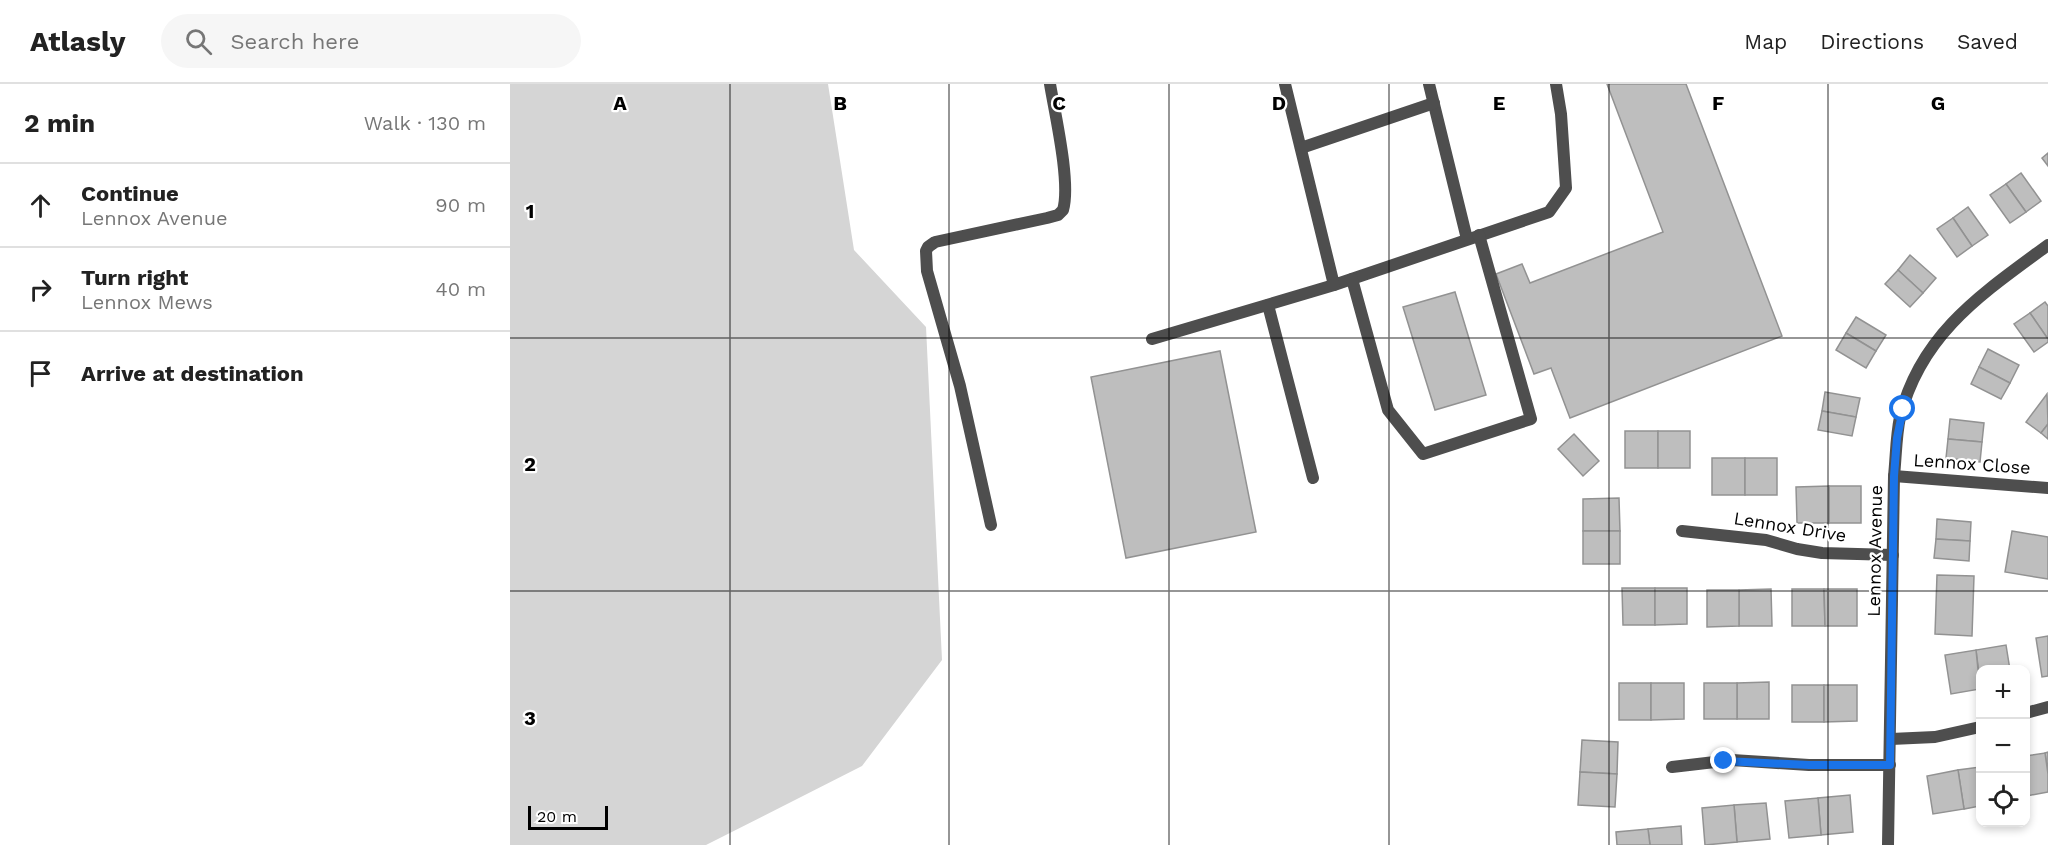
<!DOCTYPE html>
<meta charset="utf-8">
<style>
body{margin:0;font-family:"Work Sans",sans-serif;background:#f6f6f6;color:#222}
.controls{position:absolute;right:18px;bottom:18px;display:grid;overflow:hidden;border-radius:12px;box-shadow:0 3px 9px #0003}
.controls button{width:54px;height:54px;display:grid;place-items:center;padding:0;border:0;border-bottom:2px solid #e0e0e0;background:#fff;color:#222;font:30px sans-serif}
.scale{position:absolute;left:18px;bottom:15px;width:80px;box-sizing:border-box;padding-left:6px;border:3px solid #000;border-top:0;font-size:16px;line-height:21px;white-space:nowrap;color:#000;-webkit-text-stroke:4px #fff;paint-order:stroke}
.stop{position:absolute;width:18px;height:18px;margin:-14px;border:4px solid #1a73e8;border-radius:50%;background:#fff}
.stop.end{background:#1a73e8;border-color:#fff;box-shadow:0 2px 6px #0008}
.list{margin:0;padding:0;list-style:none}
h2{display:flex;justify-content:space-between;align-items:center;height:78px;margin:0;padding:0 24px;font-size:26px}
h2 small{font-size:20px;font-weight:400;color:#767676}
.list li{display:grid;grid-template-columns:39px 1fr auto;gap:18px;align-items:center;box-sizing:border-box;height:84px;padding:0 24px;border-top:2px solid #e0e0e0}
.list b{display:block;font-size:22px;white-space:nowrap}
.list p{margin:0;font-size:20px;white-space:nowrap;color:#767676}
.list em{font-size:20px;font-style:normal;color:#767676}
.icon{flex:none;width:33px;height:33px;fill:none;stroke:currentColor;stroke-width:2;stroke-linecap:round;stroke-linejoin:round}
.map{position:relative;flex:none;width:1538px;height:761px;overflow:hidden}
header{display:flex;align-items:center;gap:36px;box-sizing:border-box;height:84px;padding:0 30px;background:#fff;border-bottom:2px solid #e0e0e0}
header strong{font-size:28px}
nav{display:flex;gap:33px;margin-inline-start:auto;font-size:21px}
.search{width:420px;height:54px;background:#f6f6f6;display:flex;align-items:center;gap:15px;box-sizing:border-box;padding:0 21px;border-radius:33px;color:#767676;font-size:22px}
main{display:flex}
aside{flex:1;background:#fff}
.map>svg:first-child{display:block}
.green{fill:#d5d5d5}
.building{fill:#bebebe;stroke:#929292;stroke-width:1.5}
.lines{fill:none;stroke-linecap:round;stroke-linejoin:round}
.lane{stroke:#4e4e4e;stroke-width:12}
.street{stroke:#4e4e4e;stroke-width:12}
.route{stroke:#1a73e8;stroke-width:8}
.grid{fill:none;stroke:#000;stroke-width:1.5;stroke-opacity:0.55}
.labels{text-anchor:middle;stroke-width:4.5;stroke-linejoin:round;paint-order:stroke}
.street-label{font-size:18px;fill:#000;stroke:#fff}
.grid-label{font-size:20px;text-anchor:middle;font-weight:bold;fill:#000;stroke:#fff;stroke-width:4.5;stroke-linejoin:round;paint-order:stroke}
</style>
<header>
<strong>Atlasly</strong>
<div class="search"><svg class="icon" aria-label="search" viewBox="0 0 24 24"><circle cx="10" cy="10" r="6"/><path d="M15 15l6 6"/></svg>Search here</div>
<nav><a>Map</a><a>Directions</a><a>Saved</a></nav>
</header>
<main>
<aside>
<h2>2 min<small>Walk · 130 m</small></h2>
<ul class="list">
<li><svg class="icon" aria-label="ahead" viewBox="0 0 24 24"><path d="M12 20V5M6 11l6-6 6 6"/></svg><div><b>Continue</b><p>Lennox Avenue</p></div><em>90 m</em></li>
<li><svg class="icon" aria-label="right" viewBox="0 0 24 24"><path d="M7 20v-9h11M14 6l5 5-5 5"/></svg><div><b>Turn right</b><p>Lennox Mews</p></div><em>40 m</em></li>
<li><svg class="icon" aria-label="arrive" viewBox="0 0 24 24"><path d="M6 21V4h12l-3 4 3 4H6"/></svg><div><b>Arrive at destination</b></div></li>
</ul>
</aside>
<div class="map">
<svg width="1538" height="761" viewBox="0 0 1538 761">
<rect width="100%" height="100%" fill="#fff"/>
<polygon class="green" points="0,0 318,0 344,166 416,243 432,576 352,682 196,761 0,761"/>
<g class="building">
<polygon points="1097,0 1176,0 1272,252 1060,334 1041,284 1024,290 986,190 1012,180 1020,199 1153,148"/>
<polygon points="1538,69 1538,82 1532,74"/>
<polygon points="1511,89 1531,117 1516,128 1496,100"/>
<polygon points="1496,100 1516,128 1500,139 1480,111"/>
<polygon points="1458,123 1478,151 1462,162 1443,134"/>
<polygon points="1443,134 1462,162 1447,173 1427,145"/>
<polygon points="1400,171 1426,194 1413,209 1388,186"/>
<polygon points="1388,186 1413,209 1400,223 1375,200"/>
<polygon points="945,208 976,311 925,326 893,223"/>
<polygon points="1535,218 1538,222 1538,255 1520,229"/>
<polygon points="1520,229 1538,255 1538,258 1524,268 1504,240"/>
<polygon points="1346,233 1376,251 1366,267 1336,249"/>
<polygon points="1336,249 1366,267 1356,284 1326,266"/>
<polygon points="1478,265 1509,281 1500,299 1469,283"/>
<polygon points="710,267 746,448 616,474 581,293"/>
<polygon points="1469,283 1500,299 1491,315 1461,300"/>
<polygon points="1315,308 1350,314 1346,333 1312,327"/>
<polygon points="1537,310 1538,340 1531,349 1516,338"/>
<polygon points="1312,327 1346,333 1342,352 1308,346"/>
<polygon points="1440,335 1474,339 1472,358 1438,355"/>
<polygon points="1538,340 1538,355 1531,349"/>
<rect x="1115" y="347" width="33" height="37"/>
<rect x="1148" y="347" width="32" height="37"/>
<polygon points="1064,350 1089,377 1073,392 1048,365"/>
<polygon points="1438,355 1472,358 1470,378 1436,374"/>
<rect x="1202" y="374" width="33" height="37"/>
<rect x="1235" y="374" width="32" height="37"/>
<rect x="1319" y="402" width="32" height="37"/>
<polygon points="1319,402 1319,439 1287,439 1286,403"/>
<polygon points="1109,414 1110,447 1073,447 1073,415"/>
<polygon points="1427,435 1461,438 1460,457 1426,455"/>
<rect x="1073" y="447" width="37" height="33"/>
<polygon points="1502,447 1538,453 1538,495 1495,488"/>
<polygon points="1426,455 1460,457 1459,477 1424,474"/>
<polygon points="1427,491 1464,492 1462,552 1425,550"/>
<polygon points="1112,504 1145,504 1145,541 1113,541"/>
<polygon points="1145,504 1177,504 1177,540 1145,541"/>
<polygon points="1261,505 1262,542 1229,542 1229,506"/>
<polygon points="1282,505 1314,505 1315,542 1282,542"/>
<polygon points="1314,505 1347,505 1347,542 1315,542"/>
<polygon points="1197,506 1229,506 1229,542 1197,543"/>
<polygon points="1538,552 1538,592 1532,593 1526,554"/>
<polygon points="1496,561 1500,586 1470,586 1470,597 1466,566"/>
<polygon points="1466,566 1470,605 1441,610 1435,571"/>
<polygon points="1259,598 1259,635 1227,635 1227,599"/>
<rect x="1109" y="599" width="32" height="37"/>
<polygon points="1141,599 1174,599 1174,635 1141,636"/>
<rect x="1194" y="599" width="33" height="36"/>
<rect x="1282" y="601" width="32" height="37"/>
<polygon points="1314,601 1347,601 1347,637 1314,638"/>
<polygon points="1072,656 1108,658 1107,690 1070,688"/>
<polygon points="1538,668 1538,690 1535,669"/>
<polygon points="1535,669 1538,690 1538,708 1516,712 1516,672"/>
<polygon points="1470,683 1470,722 1454,725 1448,686"/>
<polygon points="1448,686 1454,725 1423,730 1417,692"/>
<polygon points="1070,688 1107,690 1105,723 1068,721"/>
<polygon points="1340,711 1343,748 1311,751 1308,714"/>
<polygon points="1308,714 1311,751 1279,754 1275,717"/>
<polygon points="1256,719 1260,755 1227,758 1224,721"/>
<polygon points="1224,721 1227,758 1195,761 1192,724"/>
<polygon points="1171,742 1172,761 1140,761 1138,745"/>
<polygon points="1138,745 1140,761 1107,761 1106,748"/>
</g>
<g class="lines">
<g class="lane">
<polyline points="775,0 824,201 1039,128 1056,104 1051,30 1046,0"/>
<polyline points="919,0 957,155"/>
<polyline points="791,64 924,19"/>
<polyline points="842,195 878,326 913,370 1021,335 969,151"/>
<polyline points="758,221 803,394"/>
<polyline points="642,255 824,201"/>
<path d="M 481,441 L 450,302 L 417,187 L 416,167 L 418,163 L 425,158 L 537,134 L 548,131 L 553,126 C 561,99 545,30 540,0"/>
</g>
<g class="street">
<polyline points="1384,392 1538,404"/>
<polyline points="1172,447 1256,456 1287,465 1312,469 1383,471"/>
<polyline points="1516,629 1538,623"/>
<polyline points="1381,655 1425,653 1470,643"/>
<polyline points="1162,683 1222,676 1299,681 1380,681"/>
<path d="M 1378,761 L 1384,392 C 1386,373 1386,352 1390,333 C 1411,249 1473,209 1538,161"/>
</g>
</g>
<g class="lines">
<polyline class="route" points="1214,677 1299,681 1380,681 1384,392 1387,354 1393,325"/>
</g>
<path class="grid" d="M 220,0 L 220,761M 439,0 L 439,761M 659,0 L 659,761M 879,0 L 879,761M 1099,0 L 1099,761M 1318,0 L 1318,761M 0,254 L 1538,254M 0,507 L 1538,507"/>
<g class="labels">
<g class="street-label">
<text transform="translate(1462 380) rotate(4)" y="6">Lennox Close</text>
<text transform="translate(1280 443) rotate(9)" y="6">Lennox Drive</text>
<text transform="translate(1365 467) rotate(-89)" y="6">Lennox Avenue</text>
</g>
</g>
<g class="grid-label">
<text x="110" y="26">A</text>
<text x="330" y="26">B</text>
<text x="549" y="26">C</text>
<text x="769" y="26">D</text>
<text x="989" y="26">E</text>
<text x="1208" y="26">F</text>
<text x="1428" y="26">G</text>
<text x="20" y="134">1</text>
<text x="20" y="387">2</text>
<text x="20" y="641">3</text>
</g>
</svg>
<div class="controls">
<button>+</button>
<button>−</button>
<button><svg class="icon" aria-label="locate" viewBox="0 0 24 24"><circle cx="12" cy="12" r="6"/><path d="M12 2v4M12 18v4M2 12h4M18 12h4"/></svg></button>
</div>
<div class="scale">20 m</div>
<div class="stop" style="left:1393px;top:325px"></div>
<div class="stop end" style="left:1214px;top:677px"></div>
</div>
</main>
